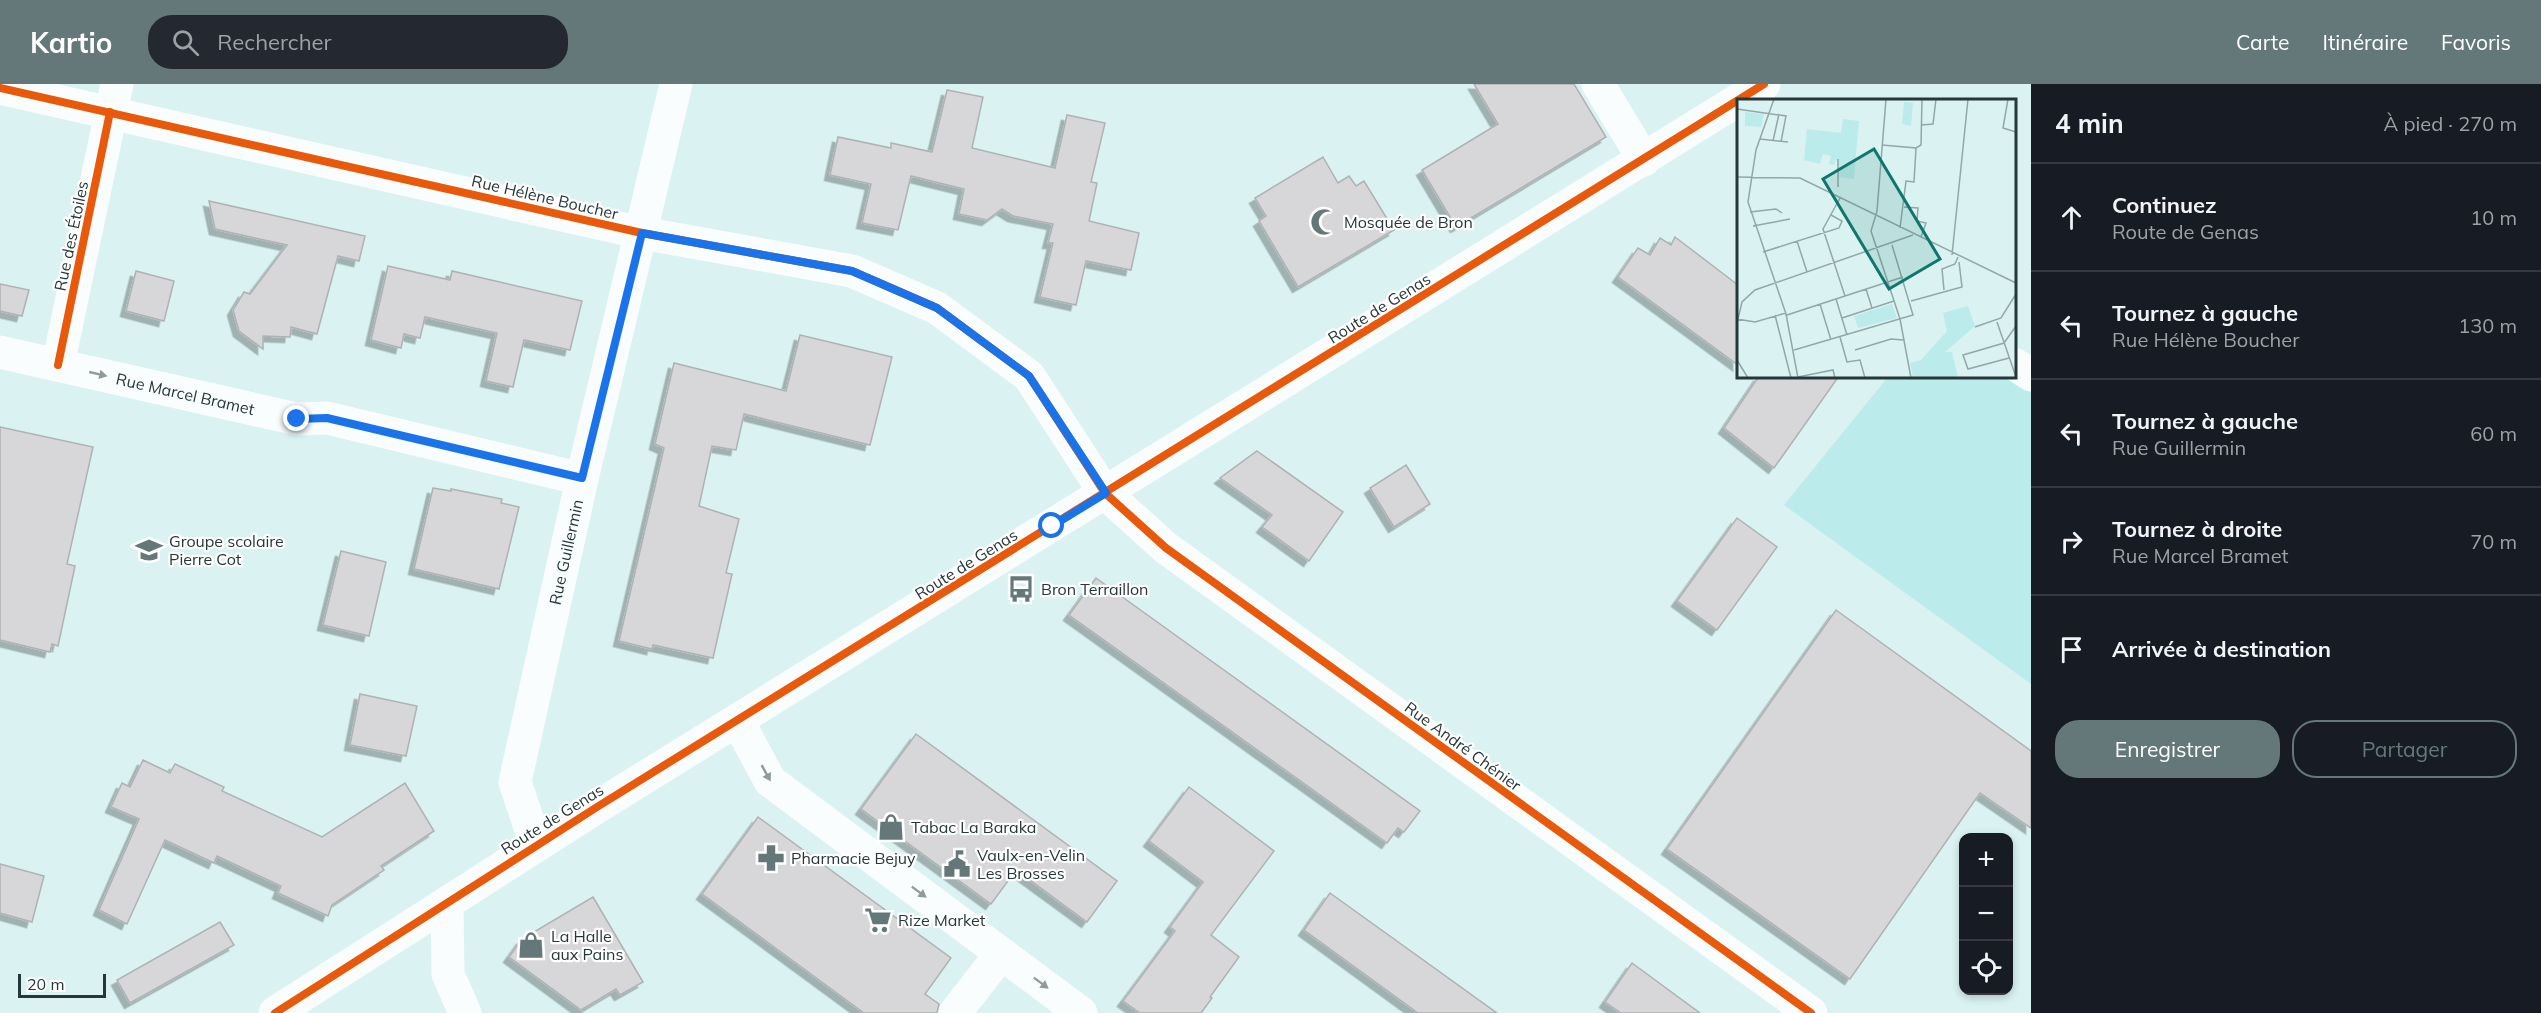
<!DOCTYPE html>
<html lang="fr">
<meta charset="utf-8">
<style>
body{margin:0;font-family:Mulish,sans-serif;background:#242831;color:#f1f3f6}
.controls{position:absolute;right:18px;bottom:18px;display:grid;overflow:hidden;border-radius:12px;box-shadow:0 3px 9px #0003}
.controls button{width:54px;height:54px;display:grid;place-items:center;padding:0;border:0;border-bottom:2px solid #363941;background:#171b24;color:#f1f3f6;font:30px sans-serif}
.scale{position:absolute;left:18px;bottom:15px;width:88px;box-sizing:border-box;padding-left:6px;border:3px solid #253738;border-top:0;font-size:16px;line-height:21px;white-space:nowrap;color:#253738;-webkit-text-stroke:4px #fff;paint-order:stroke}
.stop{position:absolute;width:18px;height:18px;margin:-14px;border:4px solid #1a73e8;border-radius:50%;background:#fff}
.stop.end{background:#1a73e8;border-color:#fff;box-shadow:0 2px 6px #0008}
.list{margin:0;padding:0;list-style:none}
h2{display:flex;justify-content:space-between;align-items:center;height:78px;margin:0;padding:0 24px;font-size:26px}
h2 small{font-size:20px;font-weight:400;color:#9ea1a6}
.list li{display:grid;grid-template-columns:39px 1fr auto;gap:18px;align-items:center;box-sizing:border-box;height:108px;padding:0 24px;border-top:2px solid #363941}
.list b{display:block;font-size:22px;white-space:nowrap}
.list p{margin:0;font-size:20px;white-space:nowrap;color:#9ea1a6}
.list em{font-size:20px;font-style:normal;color:#9ea1a6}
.actions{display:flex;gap:12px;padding:18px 24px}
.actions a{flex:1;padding:14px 0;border:2px solid #647879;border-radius:24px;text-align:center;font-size:21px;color:#647879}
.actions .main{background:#647879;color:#fff}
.icon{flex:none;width:33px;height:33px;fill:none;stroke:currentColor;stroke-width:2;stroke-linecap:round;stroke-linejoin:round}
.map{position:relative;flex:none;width:2031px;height:929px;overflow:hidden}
header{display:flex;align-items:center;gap:36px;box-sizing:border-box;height:84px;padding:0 30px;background:#647879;color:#fff}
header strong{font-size:28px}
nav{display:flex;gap:33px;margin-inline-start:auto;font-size:21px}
.search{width:420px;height:54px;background:#242831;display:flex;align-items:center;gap:15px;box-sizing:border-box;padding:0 21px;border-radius:24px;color:#9ea1a6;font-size:22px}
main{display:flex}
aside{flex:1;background:#171b24}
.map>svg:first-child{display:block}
.green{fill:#bcebec}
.building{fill:#d7d7d9;stroke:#afb2b3;stroke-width:1.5;filter:url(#shadow)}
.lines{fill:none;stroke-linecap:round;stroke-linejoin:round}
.street{stroke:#f9fdfd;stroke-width:33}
.secondary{stroke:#f9fdfd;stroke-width:33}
.cycleway-casing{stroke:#fff;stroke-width:11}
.cycleway{stroke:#e8590c;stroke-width:8}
.oneway{fill:#8f9a9a}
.route{stroke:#1a73e8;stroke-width:8}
.labels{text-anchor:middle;stroke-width:4.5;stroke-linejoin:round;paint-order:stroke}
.street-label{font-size:16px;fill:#253738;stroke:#fff}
.poi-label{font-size:16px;fill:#253738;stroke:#fff;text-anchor:start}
.inset-road{fill:none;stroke:#92a7a8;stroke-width:1.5}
.view{fill:#0f766e;fill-opacity:0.15;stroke:#0f766e;stroke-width:3}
.inset-edge{fill:none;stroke:#253738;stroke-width:3}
</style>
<header>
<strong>Kartio</strong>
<div class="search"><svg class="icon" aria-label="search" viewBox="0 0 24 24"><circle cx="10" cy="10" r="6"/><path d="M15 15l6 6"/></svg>Rechercher</div>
<nav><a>Carte</a><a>Itinéraire</a><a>Favoris</a></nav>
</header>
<main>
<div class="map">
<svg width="2031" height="929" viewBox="0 0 2031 929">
<defs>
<filter id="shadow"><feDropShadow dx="-5.5" dy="5.5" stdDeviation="0" flood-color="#0004"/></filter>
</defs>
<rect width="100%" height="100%" fill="#daf2f2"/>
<polygon class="green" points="1888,293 2014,293 2031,304 2031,600 1784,421"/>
<g class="building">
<polygon points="1474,0 1574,0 1606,53 1456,143 1422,86 1498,40"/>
<polygon points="947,6 983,13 972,64 1055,84 1067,31 1105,39 1091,98 1097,99 1089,137 1139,149 1131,186 1086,177 1076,221 1040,213 1053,159 1048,159 1053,140 1013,132 1002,125 987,136 959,130 964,105 911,92 898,146 862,139 871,100 830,91 838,53 891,64 891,59 932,68"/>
<polygon points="1323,73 1338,99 1349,92 1356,102 1364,97 1394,146 1298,203 1259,137 1266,132 1255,114"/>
<polygon points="209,117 365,152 359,177 338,172 317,250 291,243 290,253 263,252 263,265 239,247 233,226 244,208 250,210 287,161 215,145"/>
<polygon points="1675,153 1738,201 1738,281 1618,193 1638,164 1650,171 1660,154 1671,161"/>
<polygon points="388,182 450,196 452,187 582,217 570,266 524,256 513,303 486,297 497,249 425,233 420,254 404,250 401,264 371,256"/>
<polygon points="136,187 174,197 164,237 126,227"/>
<polygon points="0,200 29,206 22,232 0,227"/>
<polygon points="800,251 892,273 870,361 744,330 736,366 712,362 699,422 739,435 726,489 732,490 713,574 653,561 652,565 619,557 664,364 655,360 674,279 786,307"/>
<polygon points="1759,292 1839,292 1774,384 1724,344"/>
<polygon points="0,343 93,363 67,480 75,482 58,562 52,560 50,568 0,556"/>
<polygon points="1257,367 1343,428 1309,477 1262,443 1272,431 1220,394"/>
<polygon points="1406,381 1430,420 1394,443 1370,404"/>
<polygon points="433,404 451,407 451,405 502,415 501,419 519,423 499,505 414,485"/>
<polygon points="1737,434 1777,463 1717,546 1677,517"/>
<polygon points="341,467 386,478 369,552 323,541"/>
<polygon points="1096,494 1420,727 1404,748 1398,744 1387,759 1069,531"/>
<polygon points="1836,526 2031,667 2031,744 1980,709 1850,895 1667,765"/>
<polygon points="360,610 417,622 406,672 350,661"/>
<polygon points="916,650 1117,797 1087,838 1016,786 991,820 861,725"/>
<polygon points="143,676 170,689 175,680 224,703 222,707 322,753 405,699 434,747 381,782 384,786 332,821 328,832 278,809 281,802 217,772 214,779 165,756 127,840 99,826 139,735 111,723 122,699 130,703"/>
<polygon points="1189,703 1274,767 1211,851 1239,873 1210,913 1212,914 1201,929 1140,929 1123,917 1175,847 1170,843 1203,798 1149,757"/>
<polygon points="758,733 951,874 925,910 939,920 937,929 864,929 702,810"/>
<polygon points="0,780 44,792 32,838 0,829"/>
<polygon points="1330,809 1497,929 1418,929 1304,846"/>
<polygon points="593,813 643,898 620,911 616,905 581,926 509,873 522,855"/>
<polygon points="220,838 234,861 130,919 117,896"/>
<polygon points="1632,879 1700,929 1621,929 1605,918"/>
</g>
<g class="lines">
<g class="street">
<polyline points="1598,0 1644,76"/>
<polyline points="0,4 642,149 852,187 937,224 1029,292 1105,409 1166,464 1811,929"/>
<path id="s1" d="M 0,268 L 297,335 L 327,334 L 582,395"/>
<polyline points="2014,280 2031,291"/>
<polyline points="58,281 117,0"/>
<polyline points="738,637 770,697 1081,929"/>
<path id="s2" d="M 536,761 L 515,698 L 582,395 L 676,0"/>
<polyline points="447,819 448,890 465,929"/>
<polyline points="955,929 1001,870"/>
</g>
<polyline class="secondary" points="275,929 597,723 1764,0"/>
<defs>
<g id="cycleway">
<polyline points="0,4 642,149 852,187 937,224 1029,292 1105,409 1166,464 1811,929"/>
<polyline points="58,281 110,28"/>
<polyline points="275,929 597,723 1764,0"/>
</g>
</defs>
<use href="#cycleway" class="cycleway-casing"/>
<use href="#cycleway" class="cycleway"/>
</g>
<defs><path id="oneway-solid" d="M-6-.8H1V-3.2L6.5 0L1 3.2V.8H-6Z" transform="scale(1.5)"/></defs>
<g class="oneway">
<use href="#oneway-solid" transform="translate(98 290) rotate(13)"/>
<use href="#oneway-solid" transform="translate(766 689) rotate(61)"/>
<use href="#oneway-solid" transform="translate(919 808) rotate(37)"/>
<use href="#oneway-solid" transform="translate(1041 899) rotate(37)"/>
</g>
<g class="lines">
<polyline class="route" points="297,335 327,334 582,394 642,149 852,187 937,224 1029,292 1106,409 1052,442"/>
</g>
<defs>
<symbol id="mosque-bare" viewBox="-9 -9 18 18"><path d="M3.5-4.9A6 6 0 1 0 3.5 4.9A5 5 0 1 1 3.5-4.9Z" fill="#647879" stroke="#fff" stroke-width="2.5" paint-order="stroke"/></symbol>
<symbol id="school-bare" viewBox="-9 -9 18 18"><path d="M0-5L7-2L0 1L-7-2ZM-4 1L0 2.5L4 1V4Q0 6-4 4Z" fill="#647879" stroke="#fff" stroke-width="2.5" paint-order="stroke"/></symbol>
<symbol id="bus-bare" viewBox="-9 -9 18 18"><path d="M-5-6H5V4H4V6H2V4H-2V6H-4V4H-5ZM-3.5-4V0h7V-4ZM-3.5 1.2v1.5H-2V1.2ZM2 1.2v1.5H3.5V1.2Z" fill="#647879" stroke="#fff" stroke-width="2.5" paint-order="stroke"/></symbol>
<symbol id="shop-bare" viewBox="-9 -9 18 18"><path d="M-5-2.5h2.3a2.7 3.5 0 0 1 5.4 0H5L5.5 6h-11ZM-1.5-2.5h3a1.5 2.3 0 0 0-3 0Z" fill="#647879" stroke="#fff" stroke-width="2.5" paint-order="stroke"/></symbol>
<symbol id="pharmacy-bare" viewBox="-9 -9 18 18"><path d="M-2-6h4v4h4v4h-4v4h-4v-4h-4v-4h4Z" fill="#647879" stroke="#fff" stroke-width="2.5" paint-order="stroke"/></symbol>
<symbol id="civic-bare" viewBox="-9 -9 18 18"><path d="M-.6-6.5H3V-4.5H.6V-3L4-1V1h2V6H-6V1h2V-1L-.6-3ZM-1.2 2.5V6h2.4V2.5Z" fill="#647879" stroke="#fff" stroke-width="2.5" paint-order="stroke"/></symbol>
<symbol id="supermarket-bare" viewBox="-9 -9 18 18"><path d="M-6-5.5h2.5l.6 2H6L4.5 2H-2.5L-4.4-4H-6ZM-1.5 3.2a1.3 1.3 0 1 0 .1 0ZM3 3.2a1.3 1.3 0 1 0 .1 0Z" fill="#647879" stroke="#fff" stroke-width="2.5" paint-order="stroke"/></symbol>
</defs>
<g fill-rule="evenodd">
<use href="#mosque-bare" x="1305" y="119" width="38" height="38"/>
<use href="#school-bare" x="130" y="447" width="38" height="38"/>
<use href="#bus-bare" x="1002" y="486" width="38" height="38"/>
<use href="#shop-bare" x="872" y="724" width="38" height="38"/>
<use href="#pharmacy-bare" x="752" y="755" width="38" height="38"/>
<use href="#civic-bare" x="938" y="761" width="38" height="38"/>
<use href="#supermarket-bare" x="859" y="817" width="38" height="38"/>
<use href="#shop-bare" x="512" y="842" width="38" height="38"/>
</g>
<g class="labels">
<g class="street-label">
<text transform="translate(545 113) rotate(13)" y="6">Rue Hélène Boucher</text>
<text transform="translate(71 152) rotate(-78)" y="6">Rue des Étoiles</text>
<text transform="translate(1379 224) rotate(-32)" y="6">Route de Genas</text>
<text dy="6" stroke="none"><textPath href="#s1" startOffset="190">Rue Marcel Bramet</textPath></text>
<text dy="6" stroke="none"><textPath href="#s2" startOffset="302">Rue Guillermin</textPath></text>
<text transform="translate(966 480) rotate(-32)" y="6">Route de Genas</text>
<text transform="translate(1463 662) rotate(36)" y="6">Rue André Chénier</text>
<text transform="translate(552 735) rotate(-32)" y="6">Route de Genas</text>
</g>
<g class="poi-label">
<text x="1344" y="144">Mosquée de Bron</text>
<text x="169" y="463">Groupe scolaire<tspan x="169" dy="18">Pierre Cot</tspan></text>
<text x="1041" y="511">Bron Terraillon</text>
<text x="911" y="749">Tabac La Baraka</text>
<text x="977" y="777">Vaulx-en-Velin<tspan x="977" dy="18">Les Brosses</tspan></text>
<text x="791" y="780">Pharmacie Bejuy</text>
<text x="898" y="842">Rize Market</text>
<text x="551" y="858">La Halle<tspan x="551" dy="18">aux Pains</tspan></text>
</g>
</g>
<g transform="translate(1737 15)">
<rect width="279" height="279" fill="#daf2f2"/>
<path d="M 167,3 L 176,4 L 174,27 L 165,25 ZM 8,13 L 27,15 L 24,28 L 8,27 ZM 106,20 L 122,22 L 117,80 L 102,78 L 99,59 L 97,66 L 92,65 L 94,57 L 86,55 L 83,65 L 67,61 L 70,30 L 104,34 ZM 155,205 L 160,219 L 121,229 L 117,217 ZM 231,207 L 238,227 L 208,253 L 215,253 L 221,279 L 176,279 L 173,264 L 184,261 L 210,232 L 206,214 Z" fill="#bcebec"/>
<path class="inset-road" d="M 37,0 L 19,51 L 11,103 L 49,215 L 61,279M 149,0 L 140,112 L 134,132 L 163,220 L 174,279M 271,0 L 266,29 L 279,33M 0,10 L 49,17 L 44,43M 184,26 L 196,25 L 199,0M 23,40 L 51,43M 36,42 L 42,15M 145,46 L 179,49 L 177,83 L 169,82 L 163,129M 179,49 L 184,46 L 185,0M 0,78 L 63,79 L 279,184M 101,88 L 101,60M 103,99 L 86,130 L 108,197M 167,108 L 181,109 L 180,122 L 189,124 L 184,138M 13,113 L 39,110 L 45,114M 16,127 L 53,120M 60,142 L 70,173M 26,153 L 102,129 L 105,122 L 94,116M 215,156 L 231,0M 129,190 L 135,209M 207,191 L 205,170 L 218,165 L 221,158M 99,200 L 110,236M 174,202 L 225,188 L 222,163M 83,205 L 94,241M 38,216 L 54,279M 50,216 L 166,178M 105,219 L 157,202M 0,220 L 18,223 L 49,214M 260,223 L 279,278M 0,224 L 5,203 L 18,191 L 176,136M 238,228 L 264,219 L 279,195M 103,238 L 110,263 L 123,261 L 128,279M 57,251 L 176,216 L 155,146M 118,251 L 154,240 L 167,241M 272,259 L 231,270 L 226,256 L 267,244 L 279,227M 0,261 L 11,279M 61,278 L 96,271 L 98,279"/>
<path class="view" d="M 137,50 L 203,160 L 152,190 L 86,80 Z"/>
<rect width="279" height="279" class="inset-edge"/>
</g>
</svg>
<div class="controls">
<button>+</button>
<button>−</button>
<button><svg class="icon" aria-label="locate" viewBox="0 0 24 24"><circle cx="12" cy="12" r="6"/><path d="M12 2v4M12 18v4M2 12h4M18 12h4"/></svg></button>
</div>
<div class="scale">20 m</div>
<div class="stop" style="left:1052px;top:442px"></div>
<div class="stop end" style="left:297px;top:335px"></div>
</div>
<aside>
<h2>4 min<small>À pied · 270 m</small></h2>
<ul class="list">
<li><svg class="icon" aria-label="ahead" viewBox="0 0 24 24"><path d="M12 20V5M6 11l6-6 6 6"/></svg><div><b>Continuez</b><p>Route de Genas</p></div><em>10 m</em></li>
<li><svg class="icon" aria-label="left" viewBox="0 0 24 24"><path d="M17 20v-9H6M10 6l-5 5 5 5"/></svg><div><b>Tournez à gauche</b><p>Rue Hélène Boucher</p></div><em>130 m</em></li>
<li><svg class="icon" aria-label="left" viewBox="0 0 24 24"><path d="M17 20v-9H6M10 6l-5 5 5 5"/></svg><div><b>Tournez à gauche</b><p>Rue Guillermin</p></div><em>60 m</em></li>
<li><svg class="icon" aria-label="right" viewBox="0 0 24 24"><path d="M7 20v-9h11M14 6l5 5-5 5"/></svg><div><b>Tournez à droite</b><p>Rue Marcel Bramet</p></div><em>70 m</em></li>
<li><svg class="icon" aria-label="arrive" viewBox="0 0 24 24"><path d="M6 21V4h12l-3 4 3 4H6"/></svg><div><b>Arrivée à destination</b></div></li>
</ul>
<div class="actions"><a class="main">Enregistrer</a><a>Partager</a></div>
</aside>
</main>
